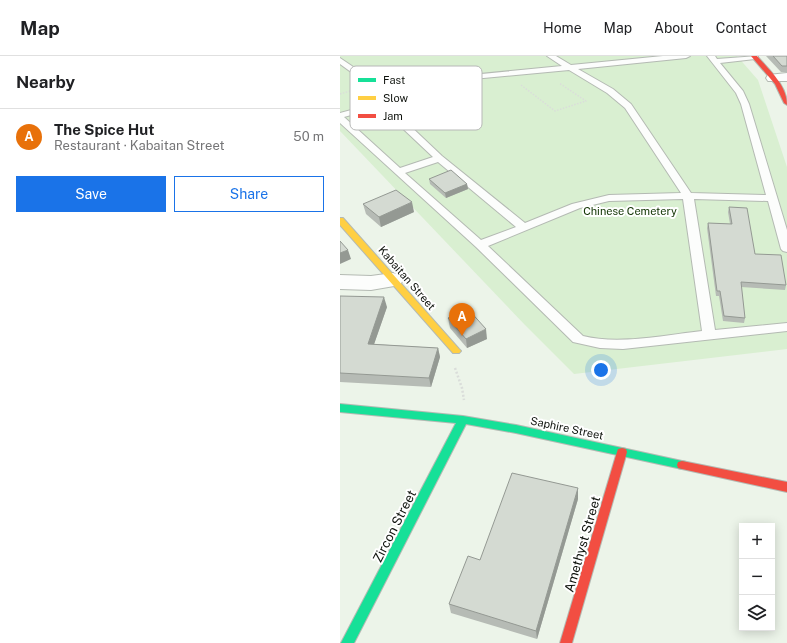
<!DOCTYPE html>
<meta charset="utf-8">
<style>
body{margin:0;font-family:"Public Sans",sans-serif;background:#f2f2f2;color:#202124}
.controls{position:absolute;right:12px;bottom:12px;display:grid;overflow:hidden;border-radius:0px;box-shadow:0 2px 10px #0003}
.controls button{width:36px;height:36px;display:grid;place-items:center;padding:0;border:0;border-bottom:1px solid #e0e0e0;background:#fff;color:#202124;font:20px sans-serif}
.you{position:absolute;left:261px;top:314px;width:14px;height:14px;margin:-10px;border:3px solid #fff;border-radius:50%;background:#1a73e8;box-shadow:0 0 0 6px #1a73e833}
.badge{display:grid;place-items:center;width:26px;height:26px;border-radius:50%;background:#1a73e8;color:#fff;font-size:13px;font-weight:700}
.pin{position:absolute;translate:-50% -33px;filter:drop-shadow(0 1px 2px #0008)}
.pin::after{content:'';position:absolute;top:21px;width:14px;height:12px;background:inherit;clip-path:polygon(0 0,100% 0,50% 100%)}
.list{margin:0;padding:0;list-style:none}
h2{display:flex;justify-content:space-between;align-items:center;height:52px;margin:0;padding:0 16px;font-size:17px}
h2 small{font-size:13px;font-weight:400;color:#757577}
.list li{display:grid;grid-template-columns:26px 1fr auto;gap:12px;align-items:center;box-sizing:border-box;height:56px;padding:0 16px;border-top:1px solid #e0e0e0}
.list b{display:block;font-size:15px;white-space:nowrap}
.list p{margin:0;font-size:13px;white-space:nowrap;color:#757577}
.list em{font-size:13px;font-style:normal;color:#757577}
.actions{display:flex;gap:8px;padding:12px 16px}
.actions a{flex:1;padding:9px 0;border:1px solid #1a73e8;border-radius:0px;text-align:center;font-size:14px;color:#1a73e8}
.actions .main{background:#1a73e8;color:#fff}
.icon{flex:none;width:22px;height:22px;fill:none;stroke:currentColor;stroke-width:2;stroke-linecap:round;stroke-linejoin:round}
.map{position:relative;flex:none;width:447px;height:587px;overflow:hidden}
header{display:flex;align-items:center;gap:24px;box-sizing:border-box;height:56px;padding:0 20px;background:#fff;border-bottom:1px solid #e0e0e0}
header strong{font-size:19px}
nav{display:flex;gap:22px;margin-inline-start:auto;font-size:14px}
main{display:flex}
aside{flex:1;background:#fff}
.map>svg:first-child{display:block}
.green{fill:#d9efd1}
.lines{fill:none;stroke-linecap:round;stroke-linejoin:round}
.lane-casing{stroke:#b4bab3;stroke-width:2}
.street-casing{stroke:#b4bab3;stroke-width:2}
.fast-casing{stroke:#b4bab3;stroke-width:2}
.slow-casing{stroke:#b4bab3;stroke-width:2}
.jam-casing{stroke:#b4bab3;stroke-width:2}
.path-far1{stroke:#daddda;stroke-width:1.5;stroke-dasharray:1.5 1.5;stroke-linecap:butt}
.path{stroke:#daddda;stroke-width:2.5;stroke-dasharray:2 2;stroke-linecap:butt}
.lane{fill:#fcfdfc;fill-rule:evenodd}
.street{fill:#fcfdfc;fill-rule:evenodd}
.fast{fill:#16e098;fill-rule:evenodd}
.slow{fill:#ffcf43;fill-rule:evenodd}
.jam{fill:#f24e42;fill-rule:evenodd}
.wall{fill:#b6bbb5}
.shaded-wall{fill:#949993}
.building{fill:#d4dad2;stroke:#949993}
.labels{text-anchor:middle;stroke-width:4;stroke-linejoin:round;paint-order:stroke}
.park-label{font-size:11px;fill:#103300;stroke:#fff}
.street-label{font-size:11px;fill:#10140e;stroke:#fff}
.near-street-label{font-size:13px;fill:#10140e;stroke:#fff}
.key{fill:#fff;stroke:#b7b8b7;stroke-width:1}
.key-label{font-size:11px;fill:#10140e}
</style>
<header>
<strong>Map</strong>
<nav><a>Home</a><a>Map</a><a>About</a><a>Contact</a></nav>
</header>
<main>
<aside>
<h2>Nearby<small></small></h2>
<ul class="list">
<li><span class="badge" style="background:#e8710a">A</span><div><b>The Spice Hut</b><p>Restaurant · Kabaitan Street</p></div><em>50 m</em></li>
</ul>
<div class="actions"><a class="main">Save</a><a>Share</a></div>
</aside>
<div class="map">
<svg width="447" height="587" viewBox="0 0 447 587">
<rect width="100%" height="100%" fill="#ecf4e9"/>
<polygon class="green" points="0,0 397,0 418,24 447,111 447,293 234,318 185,269 0,75"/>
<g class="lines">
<defs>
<path id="lane" d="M 207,0 L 216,0 L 231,9 L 323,0 L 350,0 L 346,2 L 238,13 L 273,33 L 291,48 L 351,137 L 426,139 L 401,48 L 396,37 L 367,0 L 375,0 L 377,3 L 418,0 L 418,3 L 415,3 L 380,7 L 403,35 L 409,48 L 447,174 L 447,196 L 443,195 L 441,193 L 428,145 L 354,143 L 375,274 L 447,267 L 447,275 L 283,293 L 260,292 L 233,286 L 136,191 L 0,67 L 0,57 L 37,47 L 29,29 L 0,8 L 0,2 L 34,25 L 80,24 L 222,10 ZM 229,14 L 267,37 L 285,52 L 341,137 L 269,139 L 232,148 L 185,167 L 102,100 L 46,47 L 37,30 L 80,28 ZM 40,51 L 93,101 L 60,112 L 4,61 ZM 98,106 L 176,171 L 141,184 L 65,117 ZM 343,143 L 362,275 C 325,279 279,289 243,280 L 148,190 L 240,152 L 269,145 Z"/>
<g id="street">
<polygon points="447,17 447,25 428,25 426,22 428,19"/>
<polygon points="53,217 60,219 63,224 60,229 31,234 0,233 0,219 31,220"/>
</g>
<polygon id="fast" points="0,348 123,360 176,369 342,405 346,406 347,409 346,412 342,413 176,377 126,368 14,587 1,587 116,367 0,356"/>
<polygon id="slow" points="0,162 3,162 119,293 121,295 119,297 113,297 0,169"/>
<g id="jam">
<path d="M 411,0 L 417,0 C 429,14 447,29 447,49 L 444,47 L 435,28 Z"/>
<polygon points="282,392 286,393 287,396 232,587 220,587 277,396 278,393"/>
<polygon points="342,405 447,426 447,436 342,413 338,412 337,409 338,406"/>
</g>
</defs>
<use href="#lane" class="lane-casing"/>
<use href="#street" class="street-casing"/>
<use href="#fast" class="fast-casing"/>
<use href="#slow" class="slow-casing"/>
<use href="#jam" class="jam-casing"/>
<g class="path-far1">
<polyline points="181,29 215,55 246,45 219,27"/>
<polyline points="0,38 17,33"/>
</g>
<polyline class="path" points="115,312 122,332 124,344"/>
<use href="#lane" class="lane"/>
<use href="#street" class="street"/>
<use href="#fast" class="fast"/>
<use href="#slow" class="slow"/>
<use href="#jam" class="jam"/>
</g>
<g class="wall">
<polygon points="426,0 447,0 447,16 441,16"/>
<polygon points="89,123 127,128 128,133 106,142 90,128"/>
<polygon points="23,148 74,156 41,171 26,158"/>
<polygon points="389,151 415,198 446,229 445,234 401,231 405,262 404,267 383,265 379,240 376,240 367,172 368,167 390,168 388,156"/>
<polygon points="0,240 47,251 34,288 98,292 100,301 91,331 0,326"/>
<polygon points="108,262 147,283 127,292 110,272"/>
<polygon points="238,432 238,443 197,583 111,557 109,548 140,504"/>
</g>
<g class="shaded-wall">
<polygon points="127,128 128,133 106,142 105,137"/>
<polygon points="72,146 74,156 41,171 39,161"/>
<polygon points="8,194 11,203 0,208 0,197"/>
<polygon points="44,241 47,251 31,297 28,288"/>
<polygon points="146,273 147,283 127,292 126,283"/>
<polygon points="98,292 100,301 91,331 89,322"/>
<polygon points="238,432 238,443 197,583 196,575"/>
</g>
<g class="building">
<polygon points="433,0 447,0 447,10 442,10"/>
<polygon points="111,114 127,128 105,137 89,123"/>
<polygon points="56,134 72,146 39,161 23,148"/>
<polygon points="389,151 407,152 415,198 441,199 446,229 401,226 405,262 384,260 380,235 377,235 368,167 392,168"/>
<polygon points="0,185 8,194 0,197"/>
<polygon points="0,240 44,241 28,288 98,292 89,322 0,317"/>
<polygon points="128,253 146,273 126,283 108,262"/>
<polygon points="172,417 238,432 196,575 109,548 128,500 140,504"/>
</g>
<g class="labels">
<g class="park-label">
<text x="290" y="159">Chinese Cemetery</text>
</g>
<g class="street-label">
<text transform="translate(67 222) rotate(49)" y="4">Kabaitan Street</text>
<text transform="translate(227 372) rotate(12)" y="4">Saphire Street</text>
</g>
<g class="near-street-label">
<text transform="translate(54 470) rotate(-63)" y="5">Zircon Street</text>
<text transform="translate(242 488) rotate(-74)" y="5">Amethyst Street</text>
</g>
</g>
<rect x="10" y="10" width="132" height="64" rx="6" class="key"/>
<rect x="18" y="22" width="18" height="4" fill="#16e098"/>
<rect x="18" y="40" width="18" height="4" fill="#ffcf43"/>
<rect x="18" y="58" width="18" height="4" fill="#f24e42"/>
<g class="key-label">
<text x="43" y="28">Fast</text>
<text x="43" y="46">Slow</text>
<text x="43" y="64">Jam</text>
</g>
</svg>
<div class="controls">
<button>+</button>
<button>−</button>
<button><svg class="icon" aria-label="layers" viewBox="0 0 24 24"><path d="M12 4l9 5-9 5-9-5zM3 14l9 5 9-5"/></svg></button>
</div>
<div class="you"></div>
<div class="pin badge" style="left:122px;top:280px;background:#e8710a">A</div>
</div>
</main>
